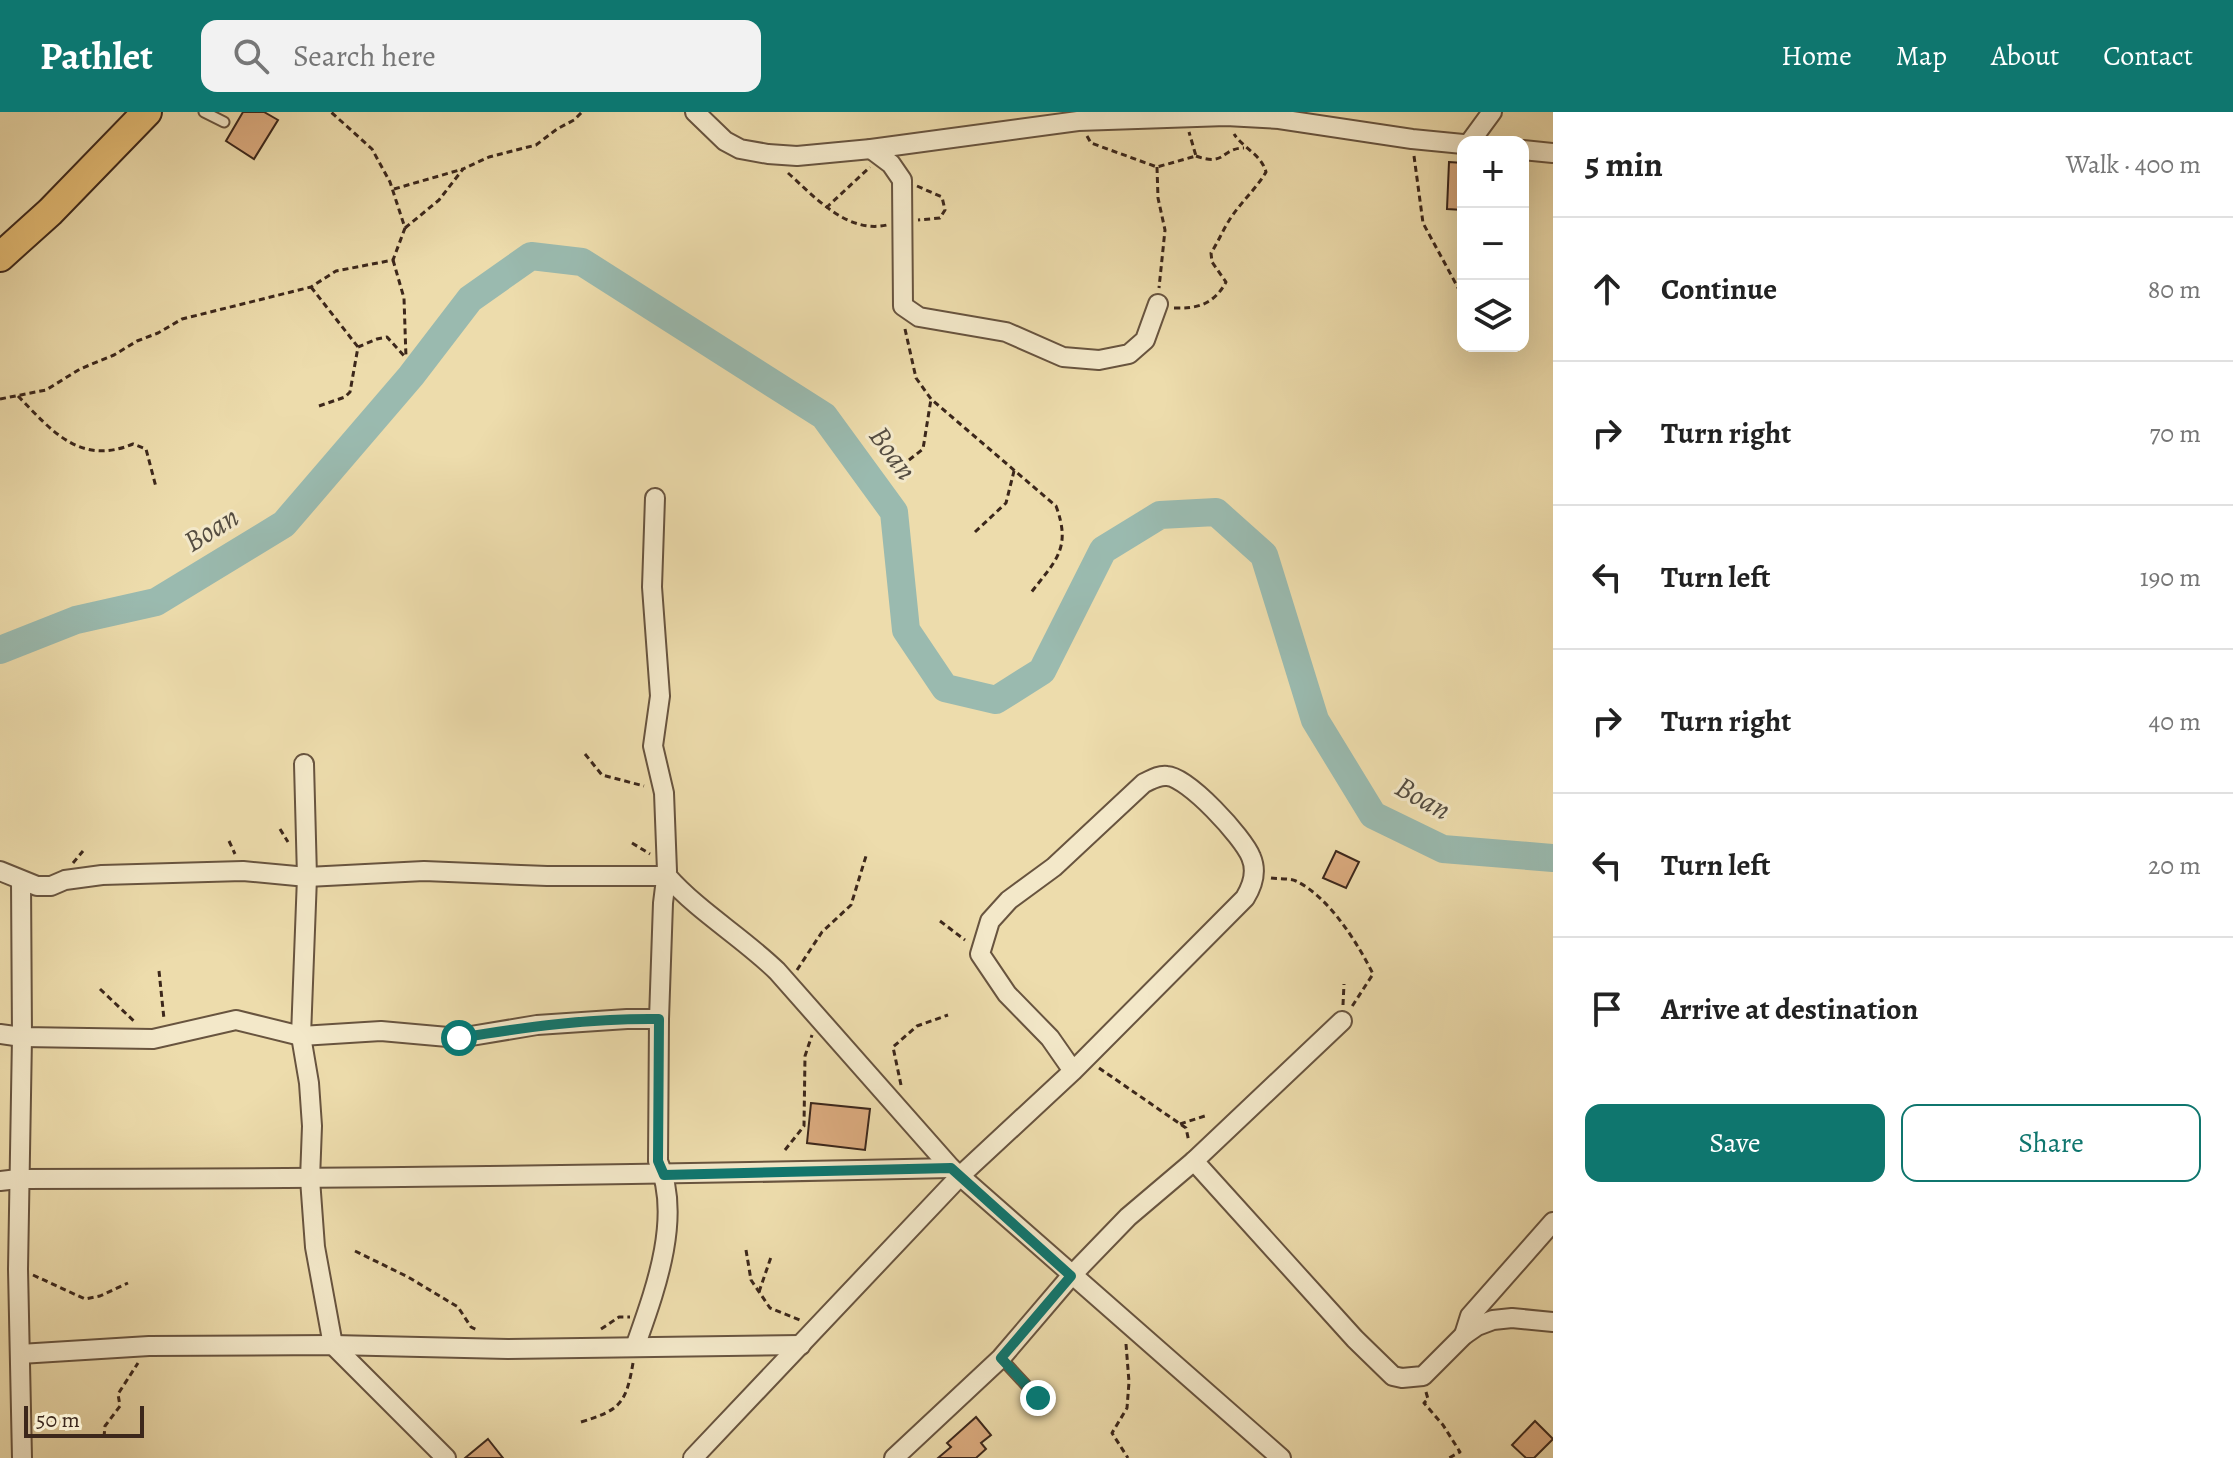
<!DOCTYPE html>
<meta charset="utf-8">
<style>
body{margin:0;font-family:Alegreya,serif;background:#f2f2f2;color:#222}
.controls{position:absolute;right:24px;top:24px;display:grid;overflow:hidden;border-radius:16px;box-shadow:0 8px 32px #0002}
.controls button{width:72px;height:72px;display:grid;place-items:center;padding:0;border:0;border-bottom:2px solid #e0e0e0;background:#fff;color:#222;font:40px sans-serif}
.scale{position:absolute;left:24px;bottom:20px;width:120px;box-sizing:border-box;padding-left:8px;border:4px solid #3c271b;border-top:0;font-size:22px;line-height:28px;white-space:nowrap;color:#3c271b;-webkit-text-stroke:6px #f3e8c9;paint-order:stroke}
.stop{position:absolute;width:24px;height:24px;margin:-18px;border:6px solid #0f766e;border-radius:50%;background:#fff}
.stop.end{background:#0f766e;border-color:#fff;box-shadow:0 2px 8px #0008}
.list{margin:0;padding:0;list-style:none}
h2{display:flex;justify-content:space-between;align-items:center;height:104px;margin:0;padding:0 32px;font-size:34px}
h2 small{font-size:26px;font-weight:400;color:#767676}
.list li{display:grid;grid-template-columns:52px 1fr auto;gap:24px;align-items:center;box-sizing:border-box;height:144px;padding:0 32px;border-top:2px solid #e0e0e0}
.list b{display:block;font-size:30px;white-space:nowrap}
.list em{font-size:26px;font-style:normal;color:#767676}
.actions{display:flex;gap:16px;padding:24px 32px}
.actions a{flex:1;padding:18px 0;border:2px solid #0f766e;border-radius:16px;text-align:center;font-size:28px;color:#0f766e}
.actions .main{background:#0f766e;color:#fff}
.icon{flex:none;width:44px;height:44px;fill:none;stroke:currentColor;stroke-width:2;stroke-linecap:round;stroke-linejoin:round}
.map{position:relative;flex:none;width:1553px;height:1346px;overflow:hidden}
header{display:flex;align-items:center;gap:48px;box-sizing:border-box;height:112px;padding:0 40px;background:#0f766e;color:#fff}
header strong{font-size:38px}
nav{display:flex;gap:44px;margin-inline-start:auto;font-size:28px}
.search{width:560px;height:72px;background:#f2f2f2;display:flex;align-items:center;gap:20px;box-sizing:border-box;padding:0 28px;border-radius:16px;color:#767676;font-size:30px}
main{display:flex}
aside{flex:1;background:#fff}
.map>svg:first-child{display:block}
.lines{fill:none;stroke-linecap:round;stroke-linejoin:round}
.river{stroke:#9abaaf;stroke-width:28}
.building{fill:#daaa7e;stroke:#3c271b;stroke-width:2}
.service-casing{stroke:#68543f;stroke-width:13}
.minor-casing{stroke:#68543f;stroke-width:22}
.primary-casing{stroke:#3c271b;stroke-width:32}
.path{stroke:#3c271b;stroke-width:3;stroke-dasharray:6 4;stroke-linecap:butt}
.service{stroke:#f3e8c9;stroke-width:9}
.minor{stroke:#f3e8c9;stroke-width:18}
.primary{stroke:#e6be76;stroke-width:28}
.route{stroke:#0f766e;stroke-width:10}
.labels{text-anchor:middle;stroke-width:6;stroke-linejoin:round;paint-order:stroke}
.water-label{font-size:30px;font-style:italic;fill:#544c40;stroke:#f3e8c9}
</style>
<header>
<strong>Pathlet</strong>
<div class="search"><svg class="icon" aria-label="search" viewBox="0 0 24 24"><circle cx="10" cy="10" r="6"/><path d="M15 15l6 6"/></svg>Search here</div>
<nav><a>Home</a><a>Map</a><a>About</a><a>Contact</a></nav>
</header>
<main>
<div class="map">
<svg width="1553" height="1346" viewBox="0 0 1553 1346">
<rect width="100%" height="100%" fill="#eddcac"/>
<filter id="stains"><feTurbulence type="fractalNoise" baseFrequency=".0025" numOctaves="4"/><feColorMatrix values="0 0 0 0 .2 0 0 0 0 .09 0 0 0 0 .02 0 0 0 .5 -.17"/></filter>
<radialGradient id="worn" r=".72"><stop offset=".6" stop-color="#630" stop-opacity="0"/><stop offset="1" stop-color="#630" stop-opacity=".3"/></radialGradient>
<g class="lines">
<polyline class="river" points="0,538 76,508 156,490 284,412 411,264 470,187 531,144 582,150 824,304 894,400 906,518 945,576 996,588 1042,559 1103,438 1160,403 1216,400 1264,443 1315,608 1373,703 1443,737 1553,746"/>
</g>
<g class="building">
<polygon points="243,0 264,0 278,8 254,47 226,29"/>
<polygon points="1449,50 1463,51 1463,98 1447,97"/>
<polygon points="1336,739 1359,750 1346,776 1323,766"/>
<polygon points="811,991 870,997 865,1038 807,1031"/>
<polygon points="976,1305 991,1323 981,1331 986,1337 976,1346 938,1346 951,1335 947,1331"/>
<polygon points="1535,1309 1553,1327 1534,1346 1526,1346 1512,1333"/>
<polygon points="488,1327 503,1346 465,1346"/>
</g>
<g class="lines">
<defs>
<g id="service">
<polyline points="204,0 224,10"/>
<polyline points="1001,1246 1038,1286"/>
</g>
<g id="minor">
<polyline points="695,0 725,29 740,37 768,42 797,44 871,37 1078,9 1226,4 1279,7 1412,27 1463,32"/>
<polyline points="1470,30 1492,0"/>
<polyline points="871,37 891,52 902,68 903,194 919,205 1006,220 1063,245 1099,248 1129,242 1145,228 1158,192"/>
<polyline points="1523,38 1553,41"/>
<polyline points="655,386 652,475 660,584 653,634 664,681 667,759 663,791 659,907"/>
<polyline points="304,652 307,765 301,924 309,971 312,1014 310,1067 315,1135 333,1233 446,1346"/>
<path d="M 0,759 L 37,774 L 51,774 L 65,768 L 102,763 L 243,759 L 307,765 L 424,759 L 547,764 L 667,764 C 699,800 742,825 777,859 L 951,1056 L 1281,1346"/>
<polyline points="21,769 22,925 18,1157 22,1346"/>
<path d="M 0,922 L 22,925 L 153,927 L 236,908 L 301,924 L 381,919 L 459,926 L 537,913 L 627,907 L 659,907 L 658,1049 C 683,1106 654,1181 635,1235"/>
<polyline points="1194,1049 1355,1227 1393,1264 1402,1266 1423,1264 1464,1223 1477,1214 1493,1208 1512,1206 1553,1210"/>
<path d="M 0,1069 L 18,1067 C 329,1067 640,1063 951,1056"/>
<polyline points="1464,1223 1470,1204 1553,1110"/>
<polyline points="20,1242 149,1234 333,1233 508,1237 801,1233"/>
<path d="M 693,1346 L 961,1063 L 1073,959 L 1245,786 C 1253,773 1257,759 1251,745 C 1243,725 1188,665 1167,664 C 1158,663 1151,668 1144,671 L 1054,755 L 1009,788 L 990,809 L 980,842 L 1007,882 L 1050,926 L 1073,959"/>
<polyline points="894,1346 1001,1246 1071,1164 1128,1105 1194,1049 1342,909"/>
</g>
<polyline id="primary" points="0,145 50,100 147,0"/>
</defs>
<use href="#service" class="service-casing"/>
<use href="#minor" class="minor-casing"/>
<use href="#primary" class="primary-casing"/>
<g class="path">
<polyline points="1087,24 1091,31 1157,55 1196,44 1189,20"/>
<path d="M 1196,44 C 1226,55 1221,36 1244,36"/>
<polyline points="1414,44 1423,111 1463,185"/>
<polyline points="1157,55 1158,86 1165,118 1159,176"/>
<path d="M 788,61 C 815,85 847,122 887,113"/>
<polyline points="917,74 942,85 945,98 940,106 918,108"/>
<polyline points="394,77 463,57"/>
<polyline points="826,96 870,55"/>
<polyline points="405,116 439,88 463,57 489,45 536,33 557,17 574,8 582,0"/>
<polyline points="393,148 404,186 406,246"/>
<polyline points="311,175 358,235"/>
<path d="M 1174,196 C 1198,197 1214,192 1226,170 L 1212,150 L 1211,141 C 1218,130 1223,118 1230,107 C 1241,90 1256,77 1266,60 C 1261,42 1244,37 1234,22"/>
<path d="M 905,217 L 916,266 L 931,287 L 1056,394 C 1072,437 1055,449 1030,482"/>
<path d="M 18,284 C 52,319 80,354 133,332 L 146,337 L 156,375"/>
<polyline points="0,287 46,278 80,257 114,243 137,229 158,221 182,207 311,175 336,159 393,148 405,116 390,70 372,37 331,0"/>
<polyline points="319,294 345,285 350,280 358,235 377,227 387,225 406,246"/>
<polyline points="909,348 923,337 931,287"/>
<polyline points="975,420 1006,391 1014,359"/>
<polyline points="585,642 602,663 644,674"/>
<polyline points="280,717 288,730"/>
<polyline points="229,729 235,742"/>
<polyline points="632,731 650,742"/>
<polyline points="73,751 83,739"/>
<path d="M 1271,766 C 1278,767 1289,766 1296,769 C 1329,785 1357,830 1373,862 L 1351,896"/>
<polyline points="940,809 965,828"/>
<polyline points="797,858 822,820 851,793 866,744"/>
<polyline points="159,859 164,907"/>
<polyline points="100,877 136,911"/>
<polyline points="1343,893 1344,872"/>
<polyline points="1099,956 1186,1016 1189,1030"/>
<polyline points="901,973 893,935 917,914 948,903"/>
<polyline points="1180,1012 1208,1003"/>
<polyline points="785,1038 804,1014 805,944 812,923"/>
<polyline points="746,1138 751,1168 770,1196 800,1208"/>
<polyline points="355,1139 408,1165 458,1195 471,1215 477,1218"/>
<polyline points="33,1163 85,1187 100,1184 128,1171"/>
<polyline points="759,1180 771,1145"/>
<polyline points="601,1217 619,1205 630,1205"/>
<polyline points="1126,1232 1129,1270 1127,1296 1112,1321 1128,1346"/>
<polyline points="1426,1280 1428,1287 1424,1291 1443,1313 1460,1340 1449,1346"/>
<path d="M 581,1310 C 620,1298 626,1292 633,1251"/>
<polyline points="104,1325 105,1314 120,1294 118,1282 138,1251"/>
</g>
<use href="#service" class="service"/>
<use href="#minor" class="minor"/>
<use href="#primary" class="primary"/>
</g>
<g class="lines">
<path class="route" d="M 459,926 C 525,915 592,906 659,907 L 658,1049 L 664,1063 L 951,1056 L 1071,1164 L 1001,1246 L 1038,1286"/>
</g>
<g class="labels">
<g class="water-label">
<text transform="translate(893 341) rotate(54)" y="10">Boan</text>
<text transform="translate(211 417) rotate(-32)" y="10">Boan</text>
<text transform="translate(1423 686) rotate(29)" y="10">Boan</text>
</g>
</g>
<rect width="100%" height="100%" filter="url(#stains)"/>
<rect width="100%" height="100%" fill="url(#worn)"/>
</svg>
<div class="controls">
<button>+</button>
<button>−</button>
<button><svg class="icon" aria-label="layers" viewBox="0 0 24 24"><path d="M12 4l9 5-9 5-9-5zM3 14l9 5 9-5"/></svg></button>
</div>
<div class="scale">50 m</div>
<div class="stop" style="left:459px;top:926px"></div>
<div class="stop end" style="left:1038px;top:1286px"></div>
</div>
<aside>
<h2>5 min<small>Walk · 400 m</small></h2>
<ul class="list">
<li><svg class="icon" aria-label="ahead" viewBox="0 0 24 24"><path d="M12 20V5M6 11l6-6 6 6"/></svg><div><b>Continue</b></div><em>80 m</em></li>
<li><svg class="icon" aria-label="right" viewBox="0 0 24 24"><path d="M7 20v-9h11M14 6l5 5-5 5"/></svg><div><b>Turn right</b></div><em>70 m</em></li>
<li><svg class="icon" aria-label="left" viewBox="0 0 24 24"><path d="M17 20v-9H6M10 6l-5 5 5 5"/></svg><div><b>Turn left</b></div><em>190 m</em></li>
<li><svg class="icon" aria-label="right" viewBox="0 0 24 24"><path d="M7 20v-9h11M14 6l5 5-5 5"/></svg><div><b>Turn right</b></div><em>40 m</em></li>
<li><svg class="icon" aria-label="left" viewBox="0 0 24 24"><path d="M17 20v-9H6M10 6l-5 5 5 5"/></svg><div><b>Turn left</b></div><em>20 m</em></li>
<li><svg class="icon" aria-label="arrive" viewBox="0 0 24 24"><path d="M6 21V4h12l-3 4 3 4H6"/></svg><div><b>Arrive at destination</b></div></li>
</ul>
<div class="actions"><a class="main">Save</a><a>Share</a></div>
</aside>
</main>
